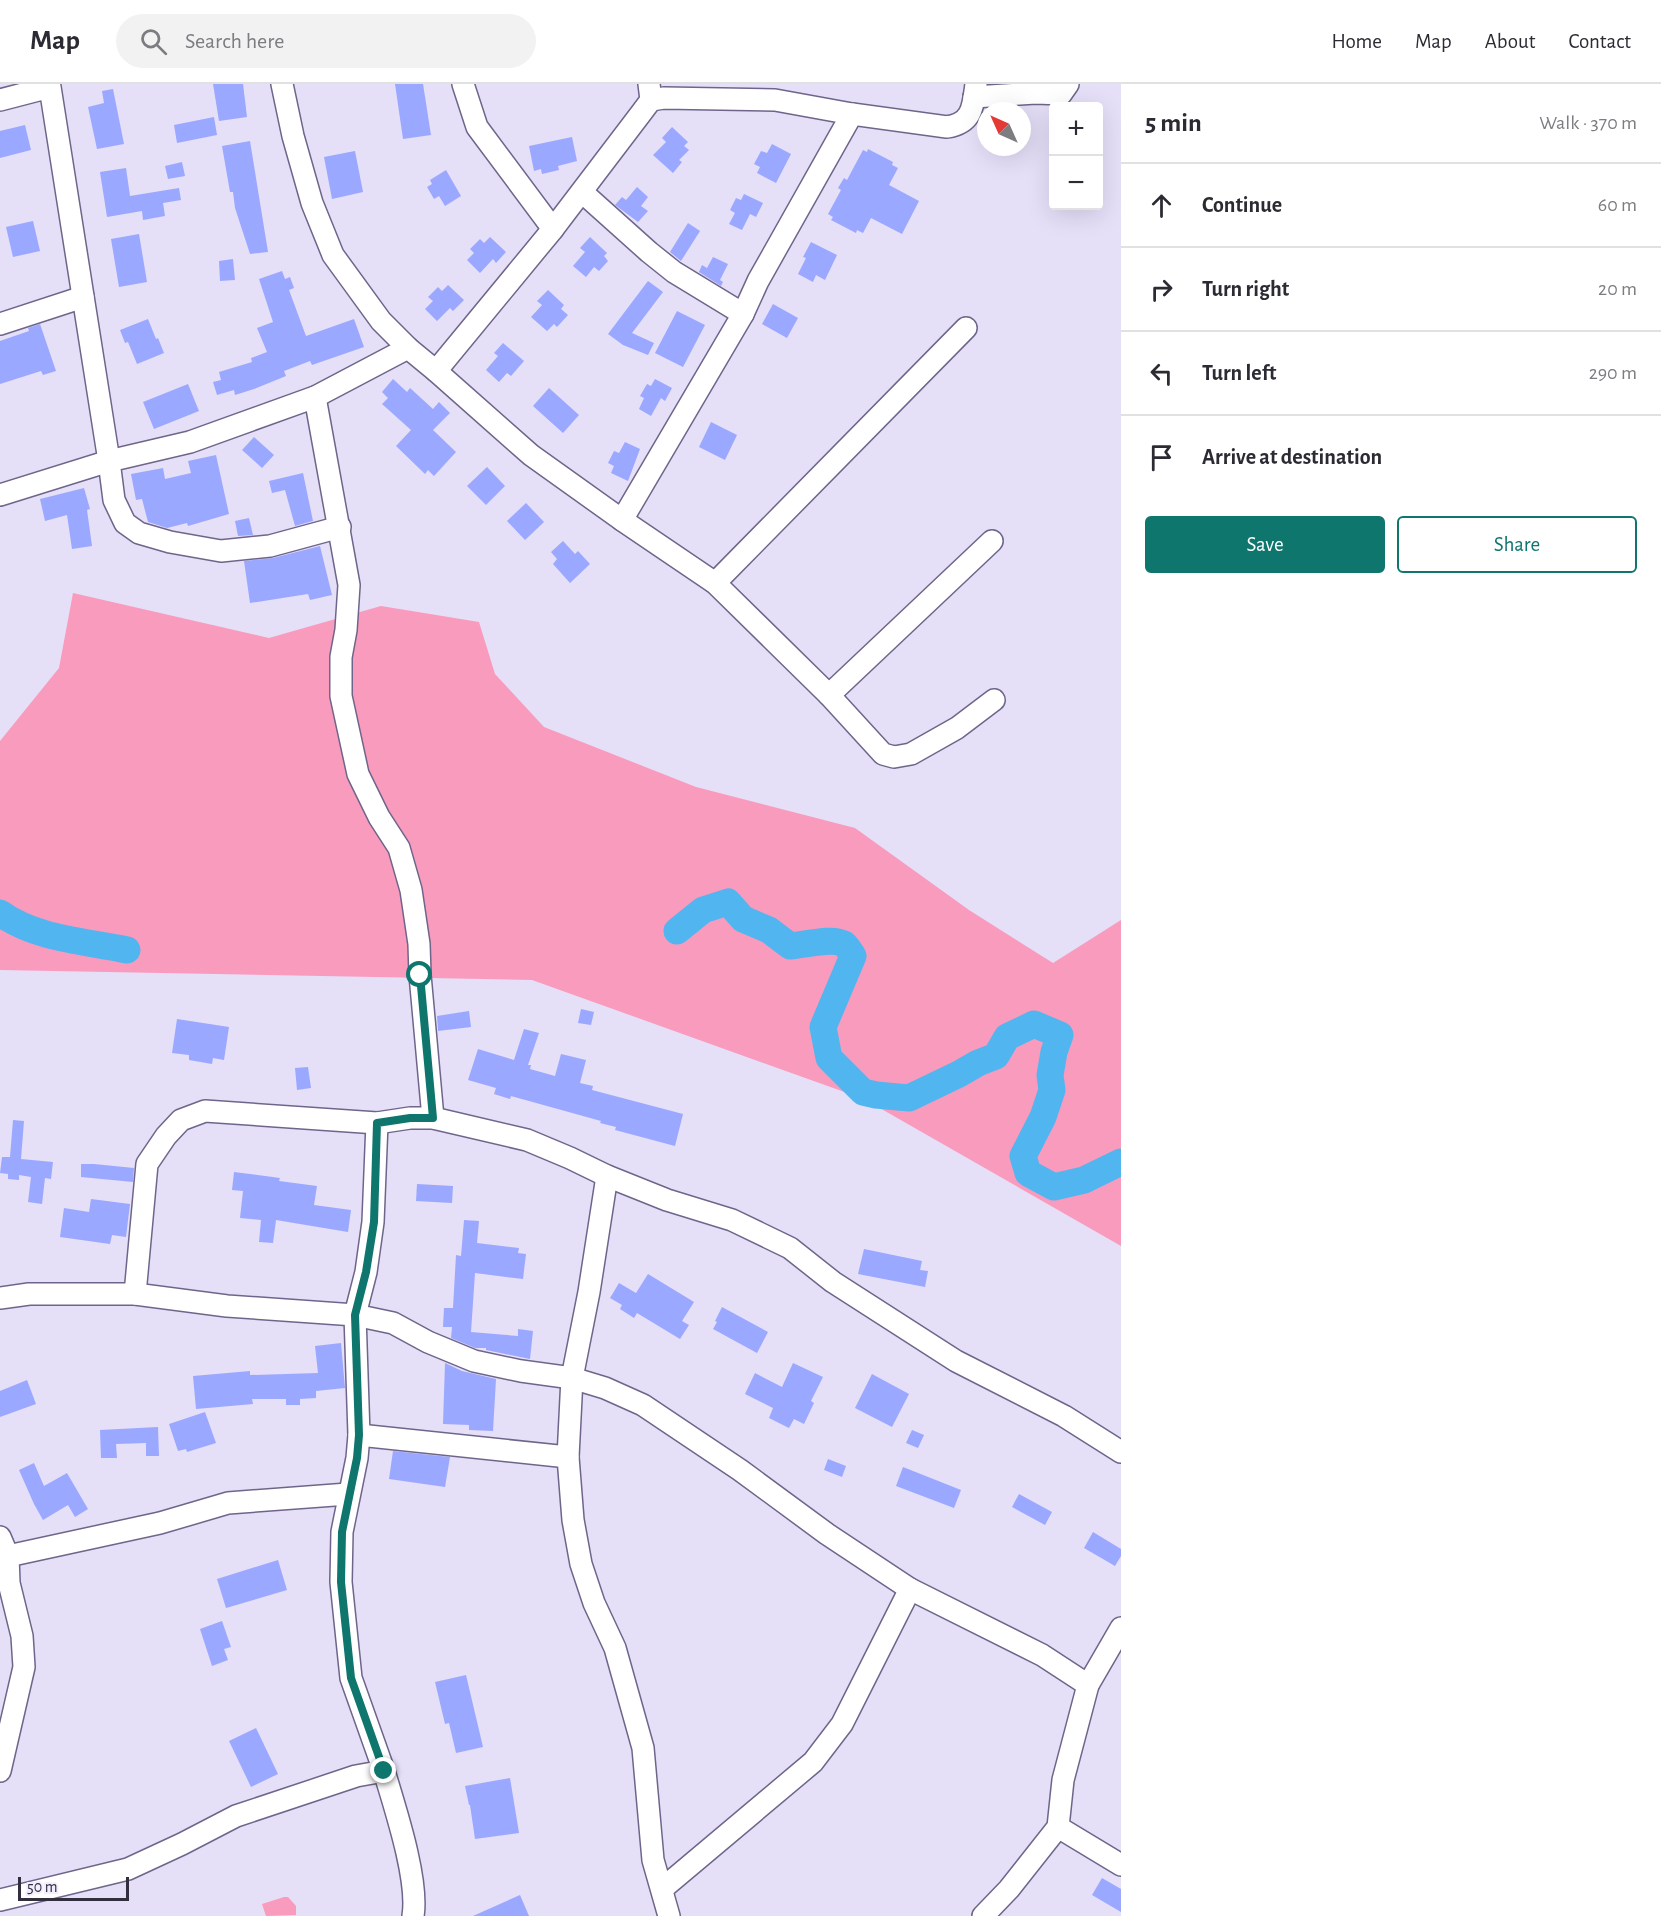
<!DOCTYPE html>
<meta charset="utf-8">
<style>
body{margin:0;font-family:"Alegreya Sans",sans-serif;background:#f2f2f3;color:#2b2b33}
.controls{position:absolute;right:18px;top:18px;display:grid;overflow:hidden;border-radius:6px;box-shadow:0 6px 24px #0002}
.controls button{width:54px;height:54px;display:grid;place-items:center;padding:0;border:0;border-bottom:2px solid #e1e1e2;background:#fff;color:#2b2b33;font:30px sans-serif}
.compass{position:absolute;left:977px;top:18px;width:54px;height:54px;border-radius:50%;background:#fff;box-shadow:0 6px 24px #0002;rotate:315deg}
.scale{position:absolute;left:18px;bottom:15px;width:111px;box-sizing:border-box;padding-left:6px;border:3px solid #322e3e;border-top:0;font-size:16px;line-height:21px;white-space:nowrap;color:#322e3e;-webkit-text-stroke:4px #f2eeff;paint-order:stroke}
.stop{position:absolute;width:18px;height:18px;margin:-14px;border:4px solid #0f766e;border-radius:50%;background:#fff}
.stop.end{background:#0f766e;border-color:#fff;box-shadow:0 2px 6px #0008}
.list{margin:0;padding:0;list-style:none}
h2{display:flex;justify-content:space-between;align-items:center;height:78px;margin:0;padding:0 24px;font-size:26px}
h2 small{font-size:20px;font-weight:400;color:#7c7c81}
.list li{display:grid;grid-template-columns:39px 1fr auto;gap:18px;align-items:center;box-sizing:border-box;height:84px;padding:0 24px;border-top:2px solid #e1e1e2}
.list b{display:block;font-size:22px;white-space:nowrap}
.list em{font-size:20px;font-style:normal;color:#7c7c81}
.actions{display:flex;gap:12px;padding:18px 24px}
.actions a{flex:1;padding:14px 0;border:2px solid #0f766e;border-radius:6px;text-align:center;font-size:21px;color:#0f766e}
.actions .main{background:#0f766e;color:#fff}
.icon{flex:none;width:33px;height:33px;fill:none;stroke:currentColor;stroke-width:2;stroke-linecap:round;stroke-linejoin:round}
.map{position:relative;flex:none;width:1121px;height:1832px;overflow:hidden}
header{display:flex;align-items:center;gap:36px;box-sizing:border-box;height:84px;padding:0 30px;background:#fff;border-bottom:2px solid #e1e1e2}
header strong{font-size:28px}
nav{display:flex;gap:33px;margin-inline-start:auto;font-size:21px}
.search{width:420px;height:54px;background:#f2f2f3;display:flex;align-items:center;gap:15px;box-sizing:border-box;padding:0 21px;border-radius:33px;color:#7c7c81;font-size:22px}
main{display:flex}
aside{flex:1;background:#fff}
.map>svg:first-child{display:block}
.green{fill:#f99bbd}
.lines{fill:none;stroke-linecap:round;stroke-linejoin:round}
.river{stroke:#51b6f0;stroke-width:27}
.building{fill:#9ba8ff}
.minor-casing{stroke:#6f658a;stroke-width:24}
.minor{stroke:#fff;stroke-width:21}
.route{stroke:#0f766e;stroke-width:8}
</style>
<header>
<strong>Map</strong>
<div class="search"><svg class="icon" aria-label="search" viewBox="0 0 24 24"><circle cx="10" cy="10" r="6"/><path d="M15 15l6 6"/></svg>Search here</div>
<nav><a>Home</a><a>Map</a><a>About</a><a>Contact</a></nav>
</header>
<main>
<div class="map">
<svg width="1121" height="1832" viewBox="0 0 1121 1832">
<rect width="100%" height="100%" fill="#e5dff8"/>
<g class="green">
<polygon points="73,509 269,554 381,522 479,538 495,590 544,643 696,703 855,744 969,826 1053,879 1121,836 1121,1162 864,1015 532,896 0,886 0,657 59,584"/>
<polygon points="284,1813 288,1813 296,1822 296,1831 266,1832 262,1820"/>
</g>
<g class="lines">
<g class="river">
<path d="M 0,829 C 36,855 85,857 127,866"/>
<path d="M 677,847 L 703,826 L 728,818 L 743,835 L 769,846 L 790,862 C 805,861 832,853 844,860 C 847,862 851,869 853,872 L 823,943 L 829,974 L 863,1008 L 876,1011 L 909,1014 L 959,990 L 978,979 L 996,972 L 1007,953 L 1034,940 L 1060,951 L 1054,968 L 1050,991 L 1052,1006 L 1043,1033 L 1023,1072 L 1028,1089 L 1054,1103 L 1084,1096 L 1121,1078"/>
</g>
</g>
<g class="building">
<polygon points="213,0 243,0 247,33 219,37"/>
<polygon points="395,0 423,0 431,51 403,55"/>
<polygon points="113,5 124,60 97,65 88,23 104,19 102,7"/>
<polygon points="214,33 217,51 177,59 174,41"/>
<polygon points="25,41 31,66 0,74 0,47"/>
<polygon points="672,43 688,58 684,62 689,66 679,76 682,78 673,89 653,71 666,58 662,54"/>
<polygon points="572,53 577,77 558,82 559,86 542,90 541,85 534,87 529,62"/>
<polygon points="250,57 268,168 250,170 235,124 233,108 230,108 222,62"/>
<polygon points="772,60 791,70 776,99 757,89 760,83 754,80 761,67 767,69"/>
<polygon points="868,65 893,78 892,81 898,84 889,101 919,117 902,150 871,134 863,149 857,146 856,149 831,136 833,133 828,130 841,106 838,104 844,94 847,96 863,66 867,68"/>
<polygon points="355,67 363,108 332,115 324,73"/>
<polygon points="182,78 185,92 168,95 165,82"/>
<polygon points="126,84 130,112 179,104 181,116 163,119 165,132 143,136 142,127 107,133 100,88"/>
<polygon points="446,86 461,112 445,122 439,112 434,115 427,103 432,100 430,96"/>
<polygon points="637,103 648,113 641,122 648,127 638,138 615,121 622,113 626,116"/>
<polygon points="744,110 763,119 756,133 750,130 742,146 729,140 735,129 730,126 736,114 741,116"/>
<polygon points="33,137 40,167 13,173 6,143"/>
<polygon points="688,139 700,147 681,177 670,168"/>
<polygon points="139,150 147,198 119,203 111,155"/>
<polygon points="490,153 506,168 496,179 493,175 480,189 467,176 474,169 470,165 480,155 484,159"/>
<polygon points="590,153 607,169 604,172 608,177 599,187 594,183 586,193 573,182 585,168 580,164"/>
<polygon points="811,158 837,171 825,196 816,191 813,198 798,190 806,174 803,173"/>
<polygon points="713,173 728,180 720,196 723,198 721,202 699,188 702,181 707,184"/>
<polygon points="233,175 235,196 220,197 219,177"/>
<polygon points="282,187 285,195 290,193 294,204 289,206 306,252 354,235 364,263 312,281 310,277 284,287 286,292 254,305 235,311 234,306 217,311 213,298 221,296 219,288 252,278 251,274 267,268 257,244 273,238 259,195"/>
<polygon points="648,197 663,208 632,249 654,259 648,271 623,261 608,250"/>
<polygon points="448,201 464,216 453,227 450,224 437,237 425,225 433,217 428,213 438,203 442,207"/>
<polygon points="548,206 564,221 561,225 568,231 557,243 554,240 547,247 531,233 542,221 537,217"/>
<polygon points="773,220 798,234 787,254 762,240"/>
<polygon points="677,227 705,241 683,283 655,269"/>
<polygon points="148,235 156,255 158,254 164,269 137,280 128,258 125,259 120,246"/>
<polygon points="40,240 56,287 43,291 41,287 0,300 0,257 29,247 28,244"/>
<polygon points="503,259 524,277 511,292 507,289 499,298 486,286 498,272 494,269"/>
<polygon points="393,295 407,308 410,304 433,325 439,318 450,329 433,346 456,368 434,392 428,386 425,390 396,362 411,346 382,320 388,314 382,308"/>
<polygon points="655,295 672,304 665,317 661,314 651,332 639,325 644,314 640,312 647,300 651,302"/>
<polygon points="188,300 199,327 154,345 143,318"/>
<polygon points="549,304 579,331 563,349 533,322"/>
<polygon points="711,338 737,351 725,376 699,363"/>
<polygon points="254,353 274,371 262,384 242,366"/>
<polygon points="625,358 640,365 628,397 611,389 614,382 608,379 614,367 619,369"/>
<polygon points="216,371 229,430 188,442 187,439 167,444 148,438 142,415 136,416 131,390 163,384 165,395 191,389 188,377"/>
<polygon points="487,383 505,402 486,421 467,402"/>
<polygon points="303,389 313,437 295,442 285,406 272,409 269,397"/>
<polygon points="84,404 90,425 87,426 92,462 72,465 67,431 45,437 40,415"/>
<polygon points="526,419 544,438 525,456 507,437"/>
<polygon points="249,434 253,451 238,452 235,437"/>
<polygon points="563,457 575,470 578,467 590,480 570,499 553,480 557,475 551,468"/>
<polygon points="320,462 332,511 310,516 308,510 250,519 244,477 273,474"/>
<polygon points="581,925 594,928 591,941 578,939"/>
<polygon points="469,927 471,943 438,947 437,932"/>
<polygon points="177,935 229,943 224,976 213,974 212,980 189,976 189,971 172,969"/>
<polygon points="524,945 539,949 528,981 531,981 530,985 555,992 561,970 586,976 580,999 593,1002 592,1006 683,1030 675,1062 615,1046 616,1043 600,1039 601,1037 511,1012 510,1015 494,1010 496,1004 468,996 478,965 514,976"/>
<polygon points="308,983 311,1004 297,1006 295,984"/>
<polygon points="13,1036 24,1037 21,1075 53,1078 51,1095 45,1094 42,1120 28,1118 31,1093 19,1091 19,1096 8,1095 8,1090 0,1089 2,1073 10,1073"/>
<polygon points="81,1080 94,1080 134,1084 133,1098 81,1093"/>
<polygon points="234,1088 280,1094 279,1097 317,1102 314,1121 351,1126 348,1148 276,1136 273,1159 259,1158 261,1136 240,1134 243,1107 232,1106"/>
<polygon points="417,1100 453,1102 452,1119 416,1117"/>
<polygon points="91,1115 130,1120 126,1153 112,1151 110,1160 60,1153 64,1124 89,1128"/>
<polygon points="464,1136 479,1137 477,1159 519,1164 518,1169 526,1170 523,1195 475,1189 471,1248 518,1252 518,1245 533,1247 530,1275 486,1266 486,1264 475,1264 451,1254 452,1243 443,1243 444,1224 453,1224 456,1171 461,1172"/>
<polygon points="864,1165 922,1177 920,1186 928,1187 925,1203 858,1190"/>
<polygon points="648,1190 694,1218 682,1237 689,1241 680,1255 637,1229 634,1234 620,1225 622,1221 610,1214 619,1199 636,1209"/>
<polygon points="722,1223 768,1248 757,1269 713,1245 717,1238 715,1237"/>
<polygon points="341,1259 345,1304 316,1307 316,1314 300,1315 300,1321 286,1321 286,1315 252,1315 253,1320 196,1325 193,1292 250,1287 250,1291 318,1289 315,1262"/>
<polygon points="445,1279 462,1287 496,1295 493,1347 469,1346 469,1341 443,1340"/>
<polygon points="793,1279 823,1293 811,1317 814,1319 804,1340 794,1335 789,1344 769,1334 773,1324 745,1310 755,1289 782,1303"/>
<polygon points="872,1290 909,1310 892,1343 855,1324"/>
<polygon points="27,1296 36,1320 0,1333 0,1307"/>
<polygon points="205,1328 216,1359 187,1368 186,1365 178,1367 169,1340"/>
<polygon points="158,1343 159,1372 146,1372 146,1359 116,1360 117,1374 101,1374 100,1346"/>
<polygon points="912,1346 924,1351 918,1364 906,1359"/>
<polygon points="393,1367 450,1373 445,1403 389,1395"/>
<polygon points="828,1375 846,1382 842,1393 824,1386"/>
<polygon points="34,1379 44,1402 67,1389 88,1425 75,1433 68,1421 43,1436 34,1420 19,1386"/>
<polygon points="903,1383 961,1406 954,1424 896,1402"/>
<polygon points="1019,1410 1052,1428 1045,1441 1012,1423"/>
<polygon points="1093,1448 1121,1465 1121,1472 1115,1482 1084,1464"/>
<polygon points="278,1476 287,1506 226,1524 217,1495"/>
<polygon points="222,1537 231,1563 224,1565 228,1576 212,1582 200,1545"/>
<polygon points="466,1591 483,1663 456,1669 449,1639 445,1640 435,1598"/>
<polygon points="256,1644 278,1690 251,1703 229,1657"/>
<polygon points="510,1694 519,1749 475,1755 470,1721 469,1721 465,1702"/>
<polygon points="1102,1794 1121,1805 1121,1828 1092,1811"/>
<polygon points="520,1811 529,1832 473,1832"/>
</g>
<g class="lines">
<defs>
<g id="minor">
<polyline points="282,0 293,52 312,119 333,171 381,237 408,264 436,287 531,371 622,436 715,499 829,611 883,670 894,673 911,670 957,644 994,616"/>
<polyline points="463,0 477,43 553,145"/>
<polyline points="974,13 1036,9 1061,10 1068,0"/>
<polyline points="0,16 50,3 109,377 0,411"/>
<path d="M 651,16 L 664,14 L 775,16 L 852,30 L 947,43 C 973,39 973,22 976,0"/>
<polyline points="582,108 649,168 674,188 743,230"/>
<polyline points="0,240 83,213"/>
<polyline points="436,287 553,145 642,28 651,16 649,0"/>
<polyline points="315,313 349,501 346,546 341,573 341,612 358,690 379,733 399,764 411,806 419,860 420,891 433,1034"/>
<polyline points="622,436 743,230 758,197 852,30"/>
<polyline points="340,443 270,462 221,467 170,458 139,449 125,439 114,416 109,377 190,358 315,313 408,264"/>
<polyline points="715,499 966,244"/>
<polyline points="829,611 992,457"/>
<polyline points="377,1039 373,1138 366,1188 355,1231 359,1351 357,1374 342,1448 341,1498 351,1594 384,1687"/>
<polyline points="607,1092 589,1208 572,1294 568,1373 573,1436 581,1480 594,1519 615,1564 643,1664 653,1776 669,1832"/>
<polyline points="135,1210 147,1080 166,1052 181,1036 205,1027 377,1039 410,1034 433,1034 527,1056 570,1074 607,1092 667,1116 732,1136 790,1164 833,1198 956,1277 1064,1332 1121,1368"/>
<polyline points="0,1214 29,1210 135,1210 227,1222 355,1231 393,1239 428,1258 474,1277 521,1287 572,1294 605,1304 643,1321 740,1386 827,1450 910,1505 1042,1571 1088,1601"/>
<polyline points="359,1351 568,1373"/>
<polyline points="0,1453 8,1472"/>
<polyline points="0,1687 24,1583 22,1552 9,1499 8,1472 160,1439 228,1419 348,1410"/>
<polyline points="1058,1743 1121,1781"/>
<polyline points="662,1805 813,1678 842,1640 910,1505"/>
<path d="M 0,1816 L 128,1785 L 182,1760 L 236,1732 L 356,1692 L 384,1687 C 395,1724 419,1796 413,1832"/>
<polyline points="983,1832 1009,1805 1058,1743 1063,1696 1088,1601 1121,1544"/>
</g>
</defs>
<use href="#minor" class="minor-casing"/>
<use href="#minor" class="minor"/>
</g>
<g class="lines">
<polyline class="route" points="384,1687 351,1594 341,1498 342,1448 357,1374 359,1351 355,1231 366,1188 374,1138 377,1039 410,1034 433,1034 420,891"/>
</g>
</svg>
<div class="controls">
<button>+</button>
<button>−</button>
</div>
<svg class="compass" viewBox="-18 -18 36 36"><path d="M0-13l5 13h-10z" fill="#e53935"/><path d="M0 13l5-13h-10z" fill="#7c7c81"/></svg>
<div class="scale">50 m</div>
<div class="stop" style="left:420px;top:891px"></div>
<div class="stop end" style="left:384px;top:1687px"></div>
</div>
<aside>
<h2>5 min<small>Walk · 370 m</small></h2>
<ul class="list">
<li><svg class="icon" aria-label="ahead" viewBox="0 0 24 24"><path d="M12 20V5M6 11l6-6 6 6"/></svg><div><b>Continue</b></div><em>60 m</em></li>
<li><svg class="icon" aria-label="right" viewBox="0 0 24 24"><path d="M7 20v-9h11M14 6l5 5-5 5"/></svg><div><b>Turn right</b></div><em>20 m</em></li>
<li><svg class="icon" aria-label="left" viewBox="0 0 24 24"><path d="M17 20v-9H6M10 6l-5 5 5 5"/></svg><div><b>Turn left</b></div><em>290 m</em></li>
<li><svg class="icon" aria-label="arrive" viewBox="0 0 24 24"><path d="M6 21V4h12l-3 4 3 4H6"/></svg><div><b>Arrive at destination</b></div></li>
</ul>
<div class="actions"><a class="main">Save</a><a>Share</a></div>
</aside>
</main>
